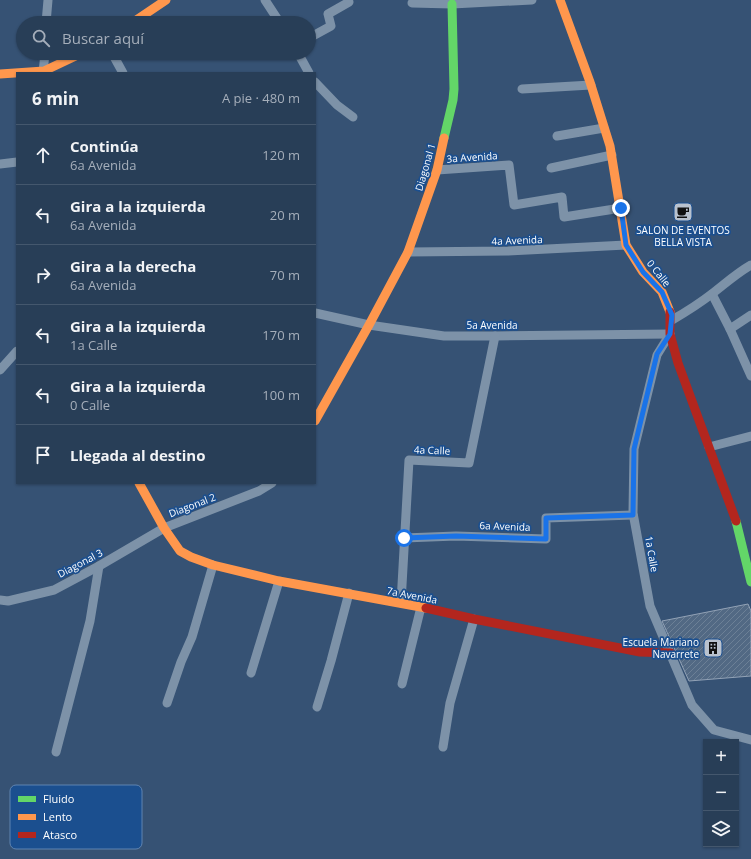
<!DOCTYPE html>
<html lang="es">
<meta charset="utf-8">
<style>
body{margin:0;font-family:"Open Sans",sans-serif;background:#344961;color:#f1f3f6}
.controls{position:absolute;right:12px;bottom:12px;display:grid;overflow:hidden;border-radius:0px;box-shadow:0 1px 3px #0004}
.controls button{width:36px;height:36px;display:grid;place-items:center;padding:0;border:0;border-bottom:1px solid #44576d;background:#283e57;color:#f1f3f6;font:20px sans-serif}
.stop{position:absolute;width:12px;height:12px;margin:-9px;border:3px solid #1a73e8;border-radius:50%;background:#fff}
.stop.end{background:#1a73e8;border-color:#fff;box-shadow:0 1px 4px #0008}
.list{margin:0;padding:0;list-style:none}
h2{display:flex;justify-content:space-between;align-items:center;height:52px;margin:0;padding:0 16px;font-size:17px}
h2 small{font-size:13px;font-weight:400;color:#a5aeba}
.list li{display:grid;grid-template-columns:26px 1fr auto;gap:12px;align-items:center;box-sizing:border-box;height:60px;padding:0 16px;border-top:1px solid #44576d}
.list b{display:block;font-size:15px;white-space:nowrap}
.list p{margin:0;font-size:13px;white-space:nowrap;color:#a5aeba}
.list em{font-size:13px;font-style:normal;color:#a5aeba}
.icon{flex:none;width:22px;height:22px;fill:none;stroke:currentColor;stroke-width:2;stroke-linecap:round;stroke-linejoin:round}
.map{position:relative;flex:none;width:751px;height:859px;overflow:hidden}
.search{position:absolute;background:#283e57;box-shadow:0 1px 3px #0004;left:16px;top:16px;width:300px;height:44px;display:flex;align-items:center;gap:10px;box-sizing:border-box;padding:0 14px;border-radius:22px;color:#a5aeba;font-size:15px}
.panel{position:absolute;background:#283e57;box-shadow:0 1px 3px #0004;left:16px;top:72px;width:300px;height:412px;border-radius:0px}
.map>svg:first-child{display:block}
.building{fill:url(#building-hatch);stroke:#92a2b6}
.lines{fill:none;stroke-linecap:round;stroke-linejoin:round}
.street{stroke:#7d92a8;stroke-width:9}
.fast{stroke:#63d668;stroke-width:9}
.slow{stroke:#ff974d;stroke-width:9}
.jam{stroke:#b3261e;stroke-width:9}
.route{stroke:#1a73e8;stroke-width:5}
.labels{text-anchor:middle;stroke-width:3.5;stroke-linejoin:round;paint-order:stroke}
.street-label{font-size:10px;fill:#fff;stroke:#1b4f8f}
.poi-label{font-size:10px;fill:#fff;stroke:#1b4f8f}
.key{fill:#1b4f8f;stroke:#5f84b1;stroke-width:1}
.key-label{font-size:11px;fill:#fff}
</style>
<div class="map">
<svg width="751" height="859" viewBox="0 0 751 859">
<defs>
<pattern id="building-hatch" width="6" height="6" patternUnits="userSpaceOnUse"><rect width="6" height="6" fill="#526984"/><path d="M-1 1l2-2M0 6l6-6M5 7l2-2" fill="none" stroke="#6c8096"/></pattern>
</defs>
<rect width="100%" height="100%" fill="#365274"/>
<polygon class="building" points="748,604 751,611 751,676 689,681 662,621"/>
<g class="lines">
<g class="street">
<polyline points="265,0 280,23"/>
<polyline points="412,3 452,4 532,0"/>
<polyline points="46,23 48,0"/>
<polyline points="309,38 331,26 328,14 349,2"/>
<polyline points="112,53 123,73"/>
<polyline points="298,53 309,73"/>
<polyline points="43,73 45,53"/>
<polyline points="315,82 337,105 353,117"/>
<polyline points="522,89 591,85"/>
<polyline points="557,136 604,128"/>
<polyline points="0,164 17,162"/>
<polyline points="551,168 612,155"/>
<polyline points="437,170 509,165 514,205 562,197 564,217 621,208"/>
<polyline points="408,252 508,251 626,245"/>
<polyline points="712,294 730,329 751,376"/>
<polyline points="315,313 369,325 444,336 495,336 670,334"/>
<path d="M 672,320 C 686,312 700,303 713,293 C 726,283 737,273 751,265"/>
<polyline points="730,329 751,315"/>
<polyline points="670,334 657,355 634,449 633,513 650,606 692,705 714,730 751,740"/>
<polyline points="0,370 17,351"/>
<polyline points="709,447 751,436"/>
<polyline points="404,538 456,536 546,539 546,518 633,515"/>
<polyline points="0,600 8,601 54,590 99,566 164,528 259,491 272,483"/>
<polyline points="401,603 409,460 469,463 495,336"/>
<polyline points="251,673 279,581"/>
<polyline points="402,684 421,607"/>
<polyline points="167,703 181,662 192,637 213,565"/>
<polyline points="317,707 331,661 349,593"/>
<polyline points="443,747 450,703 474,619"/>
<polyline points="56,752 90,621 99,566"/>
</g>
<g class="fast">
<polyline points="444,138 453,100 454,89 452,4"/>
<polyline points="736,521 751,582"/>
</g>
<g class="slow">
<polyline points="560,0 590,82 610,146 626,245 643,272 662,292 670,312"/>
<polyline points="132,23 166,0"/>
<polyline points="0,74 44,71 82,53"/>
<polyline points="315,421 369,325 408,252 437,170 444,138"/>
<polyline points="139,483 164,528 180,551 191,557 213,565 279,581 426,608"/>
</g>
<g class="jam">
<polyline points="670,312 670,334 678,363 736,521"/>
<polyline points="426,608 474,619 640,652 671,653"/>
</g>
</g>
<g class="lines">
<polyline class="route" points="404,538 456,536 546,539 546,518 633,515 634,449 657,354 670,334 672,315 662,292 643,272 626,245 621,208"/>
</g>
<defs>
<symbol id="cafe-square" viewBox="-11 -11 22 22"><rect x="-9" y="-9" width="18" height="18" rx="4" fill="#b9c2ce" stroke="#1b4f8f"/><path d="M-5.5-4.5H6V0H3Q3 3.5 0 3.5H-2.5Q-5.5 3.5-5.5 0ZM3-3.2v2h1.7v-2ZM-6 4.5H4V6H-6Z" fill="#111"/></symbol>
<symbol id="building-square" viewBox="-11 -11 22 22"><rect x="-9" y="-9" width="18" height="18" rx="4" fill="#b9c2ce" stroke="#1b4f8f"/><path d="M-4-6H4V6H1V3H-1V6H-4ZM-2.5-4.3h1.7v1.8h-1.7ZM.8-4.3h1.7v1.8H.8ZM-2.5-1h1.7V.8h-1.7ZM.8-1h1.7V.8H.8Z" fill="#111"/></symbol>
</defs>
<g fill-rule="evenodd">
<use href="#cafe-square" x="672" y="201" width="22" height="22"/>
<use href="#building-square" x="702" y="637" width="22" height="22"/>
</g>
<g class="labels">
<g class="street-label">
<text transform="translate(472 157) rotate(-4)" y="4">3a Avenida</text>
<text transform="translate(425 167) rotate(-74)" y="4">Diagonal 1</text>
<text transform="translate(517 240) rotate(-2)" y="4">4a Avenida</text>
<text transform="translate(659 273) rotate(51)" y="4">0 Calle</text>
<text x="492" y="329">5a Avenida</text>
<text transform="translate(432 450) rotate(2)" y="4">4a Calle</text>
<text transform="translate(192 505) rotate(-21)" y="4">Diagonal 2</text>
<text transform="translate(505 526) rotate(2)" y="4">6a Avenida</text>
<text transform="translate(652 554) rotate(80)" y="4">1a Calle</text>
<text transform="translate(80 563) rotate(-28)" y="4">Diagonal 3</text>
<text transform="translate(412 595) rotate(11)" y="4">7a Avenida</text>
</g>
<g class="poi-label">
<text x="683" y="234">SALON DE EVENTOS<tspan x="683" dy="12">BELLA VISTA</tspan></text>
<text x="699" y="646" text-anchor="end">Escuela Mariano<tspan x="699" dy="12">Navarrete</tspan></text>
</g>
</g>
<rect x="10" y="785" width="132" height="64" rx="6" class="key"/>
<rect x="18" y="796" width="18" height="6" fill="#63d668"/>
<rect x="18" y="814" width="18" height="6" fill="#ff974d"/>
<rect x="18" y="832" width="18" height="6" fill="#b3261e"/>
<g class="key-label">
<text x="43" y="803">Fluido</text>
<text x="43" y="821">Lento</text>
<text x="43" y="839">Atasco</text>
</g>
</svg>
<div class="controls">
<button>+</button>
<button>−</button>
<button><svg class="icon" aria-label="layers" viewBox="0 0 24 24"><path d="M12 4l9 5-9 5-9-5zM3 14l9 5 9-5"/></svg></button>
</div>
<div class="stop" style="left:404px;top:538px"></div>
<div class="stop end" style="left:621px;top:208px"></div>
<div class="search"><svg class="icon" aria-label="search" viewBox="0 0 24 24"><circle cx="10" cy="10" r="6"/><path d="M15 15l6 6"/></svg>Buscar aquí</div>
<section class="panel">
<h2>6 min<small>A pie · 480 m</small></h2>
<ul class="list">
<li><svg class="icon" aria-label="ahead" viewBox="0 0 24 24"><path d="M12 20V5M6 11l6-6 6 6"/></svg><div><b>Continúa</b><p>6a Avenida</p></div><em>120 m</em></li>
<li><svg class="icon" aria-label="left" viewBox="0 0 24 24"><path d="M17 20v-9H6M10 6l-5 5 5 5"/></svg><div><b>Gira a la izquierda</b><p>6a Avenida</p></div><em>20 m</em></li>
<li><svg class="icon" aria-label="right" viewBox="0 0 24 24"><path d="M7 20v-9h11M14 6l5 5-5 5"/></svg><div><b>Gira a la derecha</b><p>6a Avenida</p></div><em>70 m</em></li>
<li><svg class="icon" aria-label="left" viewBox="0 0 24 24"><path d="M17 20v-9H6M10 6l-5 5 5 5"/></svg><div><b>Gira a la izquierda</b><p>1a Calle</p></div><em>170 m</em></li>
<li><svg class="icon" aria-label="left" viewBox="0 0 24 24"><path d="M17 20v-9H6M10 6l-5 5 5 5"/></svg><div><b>Gira a la izquierda</b><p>0 Calle</p></div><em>100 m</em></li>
<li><svg class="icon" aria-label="arrive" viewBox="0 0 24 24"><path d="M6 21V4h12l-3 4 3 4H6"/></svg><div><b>Llegada al destino</b></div></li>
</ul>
</section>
</div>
